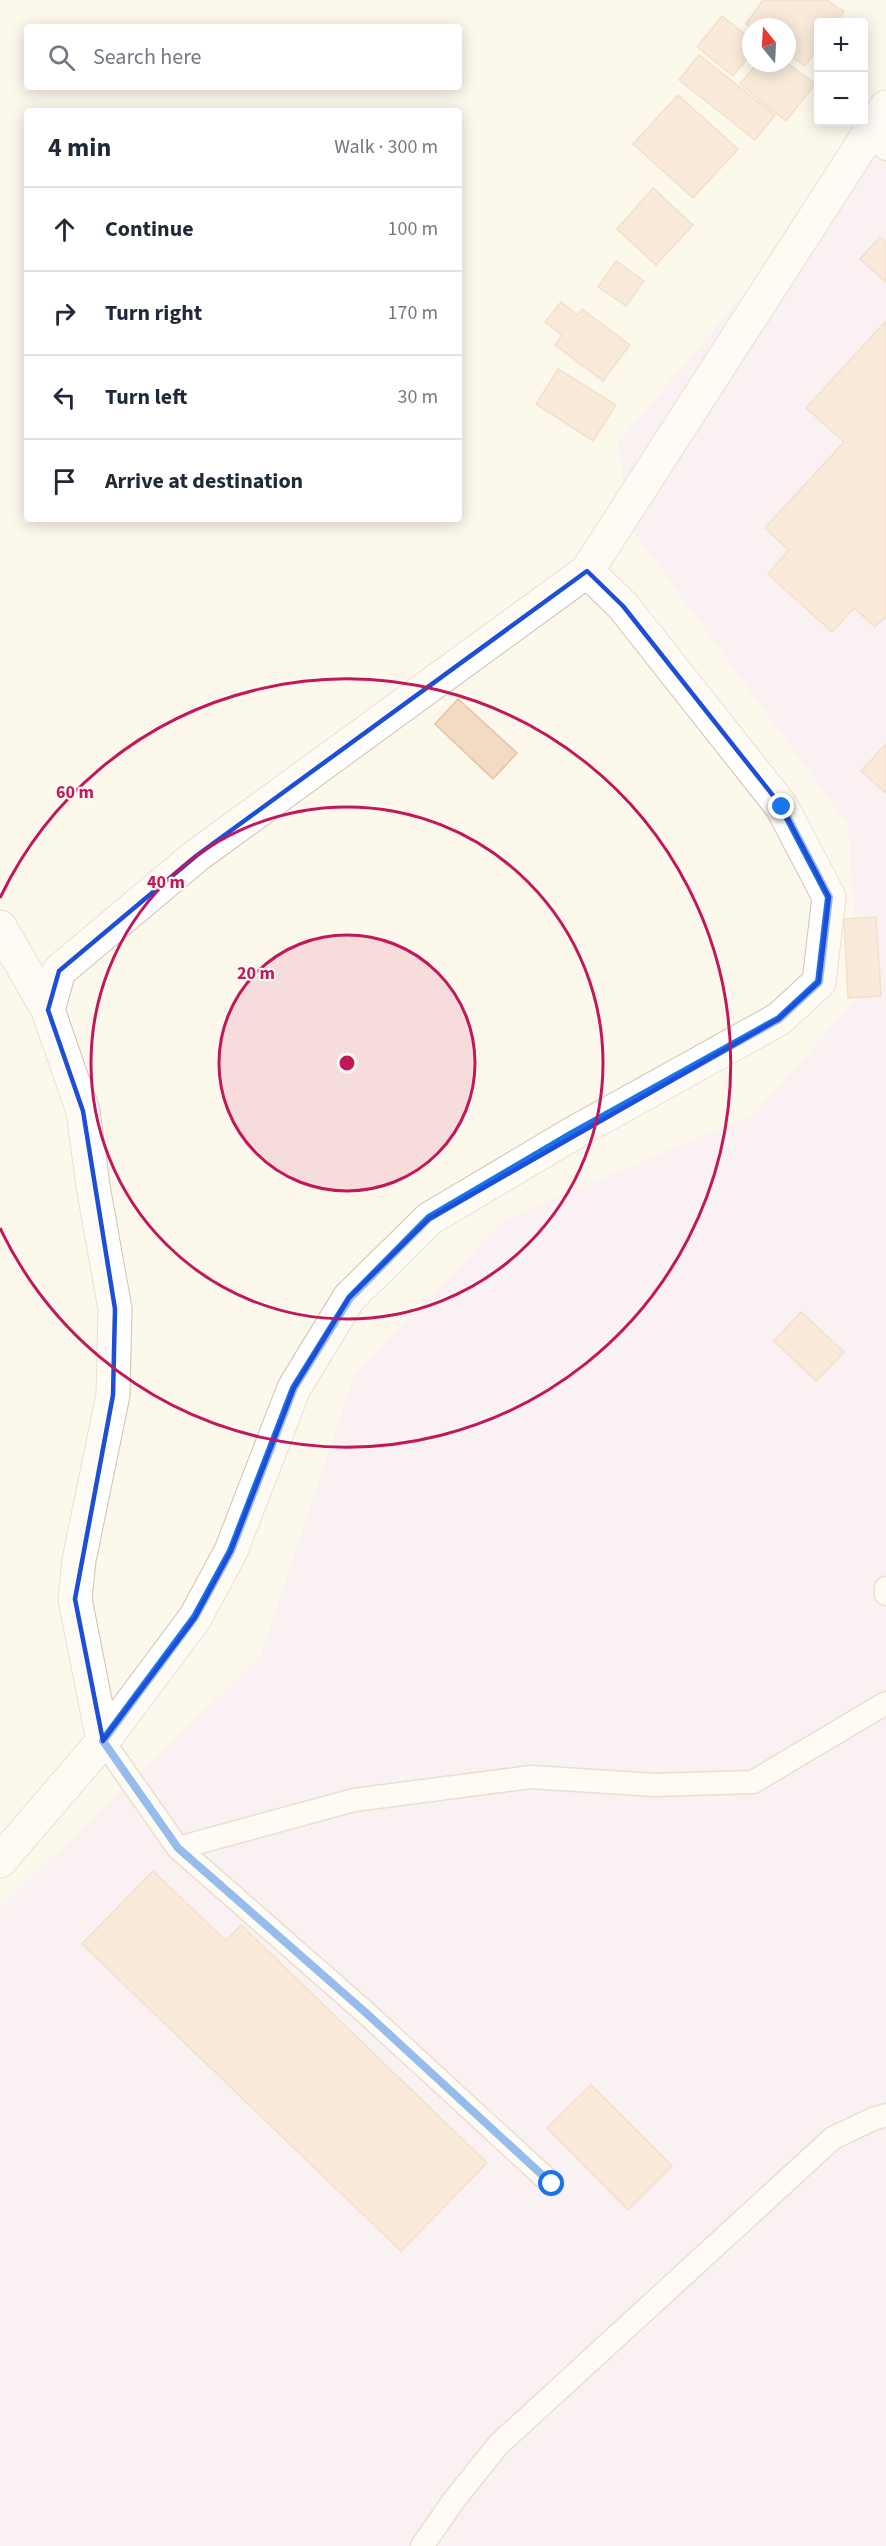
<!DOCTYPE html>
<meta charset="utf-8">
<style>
body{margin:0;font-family:"Source Sans 3",sans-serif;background:#f6f6f7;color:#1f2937}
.controls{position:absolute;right:18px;top:18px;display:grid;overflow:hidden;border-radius:6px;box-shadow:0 3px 15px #0003}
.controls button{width:54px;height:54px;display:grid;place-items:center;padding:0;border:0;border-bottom:2px solid #e0e1e3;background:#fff;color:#1f2937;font:30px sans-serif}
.compass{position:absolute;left:742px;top:18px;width:54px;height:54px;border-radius:50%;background:#fff;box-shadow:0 3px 15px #0003;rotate:342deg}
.stop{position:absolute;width:18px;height:18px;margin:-14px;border:4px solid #1a73e8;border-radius:50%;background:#fff}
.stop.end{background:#1a73e8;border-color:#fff;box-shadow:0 2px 6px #0008}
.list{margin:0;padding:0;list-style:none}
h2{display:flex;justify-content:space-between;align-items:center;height:78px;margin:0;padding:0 24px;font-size:26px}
h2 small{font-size:20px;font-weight:400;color:#747a83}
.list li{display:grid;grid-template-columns:39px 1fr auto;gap:18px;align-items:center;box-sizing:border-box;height:84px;padding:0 24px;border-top:2px solid #e0e1e3}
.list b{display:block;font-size:22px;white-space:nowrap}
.list em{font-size:20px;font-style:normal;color:#747a83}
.icon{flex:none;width:33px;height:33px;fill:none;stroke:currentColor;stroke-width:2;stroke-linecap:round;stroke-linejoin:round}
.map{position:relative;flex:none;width:886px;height:2546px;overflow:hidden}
.search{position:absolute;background:#fff;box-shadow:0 3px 15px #0003;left:24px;top:24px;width:438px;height:66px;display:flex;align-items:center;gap:15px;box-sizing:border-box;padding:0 21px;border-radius:6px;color:#747a83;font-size:22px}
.panel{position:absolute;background:#fff;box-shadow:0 3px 15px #0003;left:24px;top:108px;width:438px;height:414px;border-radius:6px}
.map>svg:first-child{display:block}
.education{fill:#f5e8fa}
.building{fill:#f3dac3;stroke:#e6c2a3;stroke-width:1.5}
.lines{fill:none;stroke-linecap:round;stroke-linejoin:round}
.service-casing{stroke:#d1c1b0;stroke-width:25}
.minor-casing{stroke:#d1c1b0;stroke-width:35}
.service{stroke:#fff;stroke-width:22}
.minor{stroke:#fff;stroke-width:33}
.route{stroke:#1a73e8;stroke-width:8}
.marked{fill:none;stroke:#1d4ed8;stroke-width:4.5;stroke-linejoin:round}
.ring{fill:none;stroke:#c2185b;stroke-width:3}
.centre{fill:#c2185b;stroke:#fffbf3;stroke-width:3}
.ring-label{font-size:18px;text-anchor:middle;font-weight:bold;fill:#c2185b;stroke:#fffbf3;stroke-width:4.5;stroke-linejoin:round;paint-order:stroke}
</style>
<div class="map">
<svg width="886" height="2546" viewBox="0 0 886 2546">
<rect width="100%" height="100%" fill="#fdf8ec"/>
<polygon class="education" points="886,125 886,2546 0,2546 0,1907 261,1656 354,1375 504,1220 754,1114 859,996 848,825 629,525 618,443"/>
<g class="building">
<polygon points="763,0 827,0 844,12 836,22 818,22 818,48 805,66 787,53 787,27 751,28 746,24"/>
<polygon points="722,16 751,39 751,54 733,76 697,47"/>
<polygon points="699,55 775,115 755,140 679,80"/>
<polygon points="757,63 787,63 815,84 786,121 740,84"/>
<polygon points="678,95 738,149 693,198 633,144"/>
<polygon points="653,188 693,225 656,265 617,229"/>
<polygon points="880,237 886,242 886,282 860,259"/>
<polygon points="616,261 644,281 626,306 598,287"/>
<polygon points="561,302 577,315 582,309 630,345 603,381 555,345 562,335 545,322"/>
<polygon points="886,321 886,616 875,627 854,608 832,632 768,574 789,550 765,528 844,442 806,408"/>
<polygon points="558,369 616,405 593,441 536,404"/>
<polygon points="458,699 517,753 493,779 435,724"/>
<polygon points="886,744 886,793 861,771"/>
<polygon points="876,917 881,996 848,998 844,919"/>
<polygon points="801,1312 844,1352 816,1381 774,1341"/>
<polygon points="153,1871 226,1941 241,1925 487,2163 401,2251 82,1944"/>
<polygon points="591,2085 672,2166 628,2210 547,2128"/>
</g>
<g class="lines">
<defs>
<g id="service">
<polyline points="867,134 886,149"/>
<polyline points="886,1588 886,1594"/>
<polyline points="103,1741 178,1848 365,2012 552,2184"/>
<polyline points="178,1848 354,1800 531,1777 654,1785 753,1782 886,1703"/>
<polyline points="422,2546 454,2500 498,2445 833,2138 873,2119 886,2115"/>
</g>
<g id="minor">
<polyline points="0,927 48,1010 83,1111 93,1186 115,1309 113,1395 79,1560 75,1599 103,1741"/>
<polyline points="48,1010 59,971 196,856 587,571"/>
<polyline points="0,1861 103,1741 195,1618 231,1551 294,1388 349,1298 429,1219 572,1134 779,1019 819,982 829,897 782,807 623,606 587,571 886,107"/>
</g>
</defs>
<use href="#service" class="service-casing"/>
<use href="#minor" class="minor-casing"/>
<use href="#service" class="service"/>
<use href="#minor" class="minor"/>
</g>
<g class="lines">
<polyline class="route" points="552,2184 365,2012 178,1848 103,1741 195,1617 231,1551 294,1388 350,1298 429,1218 572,1134 779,1019 819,982 829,897 782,807"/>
</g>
<path d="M0 0H886V2546H0ZM 587,571 L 623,606 L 782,807 L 829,897 L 819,982 L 779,1019 L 429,1219 L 349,1298 L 294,1388 L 231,1551 L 195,1618 L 103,1741 L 75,1599 L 113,1395 L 115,1309 L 83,1111 L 48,1010 L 59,971 L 196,856 Z" fill="#fdf8ec" fill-opacity=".55" fill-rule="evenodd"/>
<path class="marked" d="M 587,571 L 623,606 L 782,807 L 829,897 L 819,982 L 779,1019 L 429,1219 L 349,1298 L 294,1388 L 231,1551 L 195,1618 L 103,1741 L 75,1599 L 113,1395 L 115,1309 L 83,1111 L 48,1010 L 59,971 L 196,856 Z"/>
<circle cx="347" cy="1063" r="128" fill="#c2185b" fill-opacity=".12"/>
<g class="ring">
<circle cx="347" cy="1063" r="128"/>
<circle cx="347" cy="1063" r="256"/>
<path d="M0 898A384 384 0 1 1 0 1228"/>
</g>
<circle cx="347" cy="1063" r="9" class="centre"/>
<g class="ring-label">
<text x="75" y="798">60 m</text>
<text x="166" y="888">40 m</text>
<text x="256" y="979">20 m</text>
</g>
</svg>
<div class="controls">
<button>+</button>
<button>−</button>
</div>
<svg class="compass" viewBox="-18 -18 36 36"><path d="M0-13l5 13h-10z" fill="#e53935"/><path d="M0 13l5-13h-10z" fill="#747a83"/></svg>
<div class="stop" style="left:552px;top:2184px"></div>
<div class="stop end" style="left:782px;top:807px"></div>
<div class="search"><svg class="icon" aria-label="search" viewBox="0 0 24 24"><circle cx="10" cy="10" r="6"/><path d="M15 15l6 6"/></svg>Search here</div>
<section class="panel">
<h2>4 min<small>Walk · 300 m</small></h2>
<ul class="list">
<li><svg class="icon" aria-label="ahead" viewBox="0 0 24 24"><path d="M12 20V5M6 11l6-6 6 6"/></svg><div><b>Continue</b></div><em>100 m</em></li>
<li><svg class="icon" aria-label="right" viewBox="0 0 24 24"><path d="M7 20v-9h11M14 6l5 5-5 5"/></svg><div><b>Turn right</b></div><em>170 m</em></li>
<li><svg class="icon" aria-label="left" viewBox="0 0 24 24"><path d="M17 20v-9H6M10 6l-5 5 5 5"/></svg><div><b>Turn left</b></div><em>30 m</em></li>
<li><svg class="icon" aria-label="arrive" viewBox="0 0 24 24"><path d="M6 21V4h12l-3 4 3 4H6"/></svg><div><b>Arrive at destination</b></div></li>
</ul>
</section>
</div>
